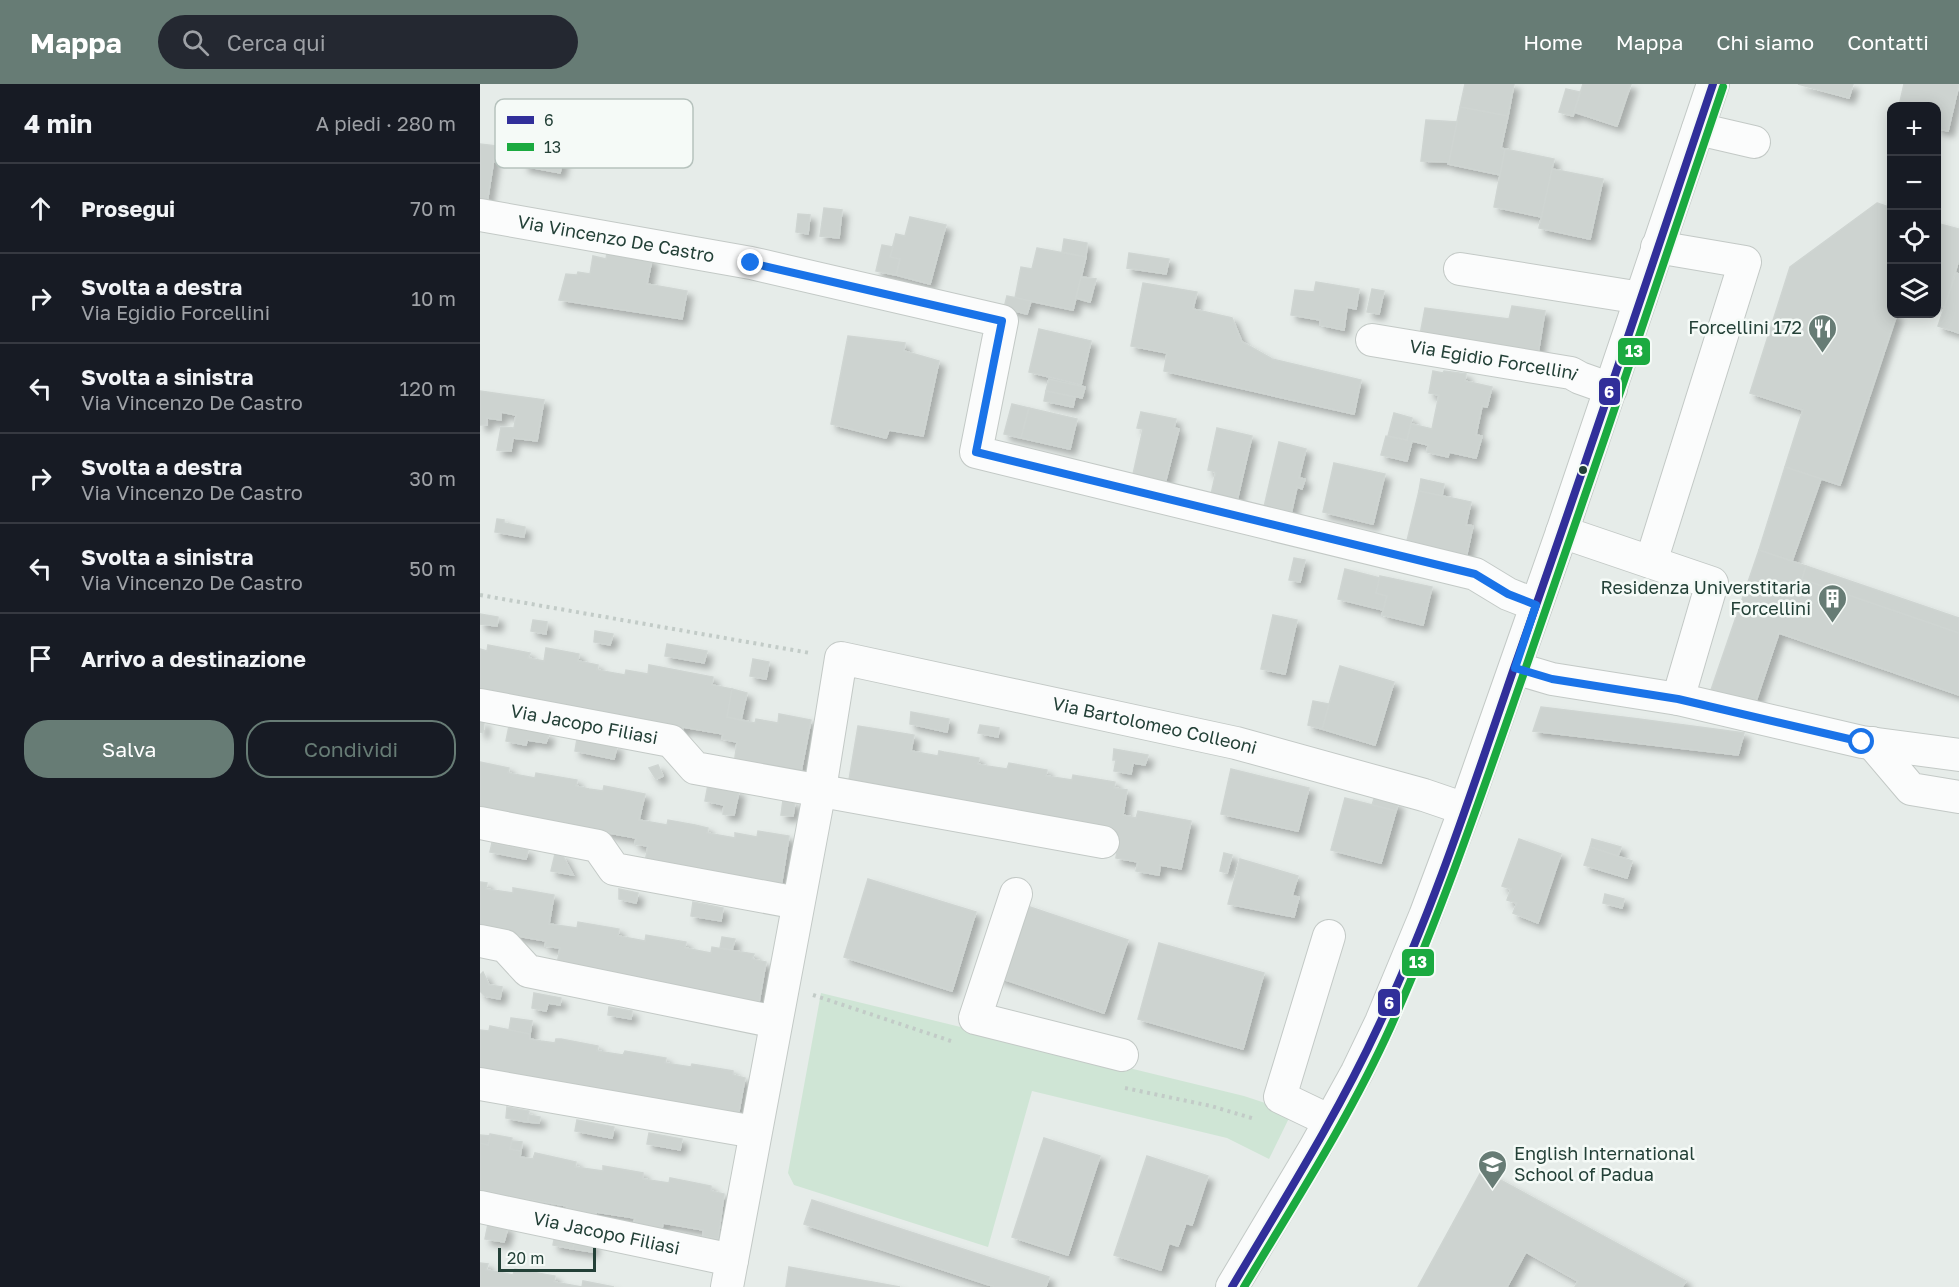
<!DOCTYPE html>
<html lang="it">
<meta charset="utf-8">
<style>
body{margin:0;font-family:"Golos Text",sans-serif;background:#242831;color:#f1f3f6}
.controls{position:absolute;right:18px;top:18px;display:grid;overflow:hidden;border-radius:12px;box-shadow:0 3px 15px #0003}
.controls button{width:54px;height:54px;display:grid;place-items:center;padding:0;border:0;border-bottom:2px solid #363941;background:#171b24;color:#f1f3f6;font:30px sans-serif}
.scale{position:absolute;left:18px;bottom:15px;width:98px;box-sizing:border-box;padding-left:6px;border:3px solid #234037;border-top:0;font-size:16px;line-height:21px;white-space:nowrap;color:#234037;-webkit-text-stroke:4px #f5faf7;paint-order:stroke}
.stop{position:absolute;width:18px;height:18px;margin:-14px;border:4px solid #1a73e8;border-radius:50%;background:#fff}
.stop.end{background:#1a73e8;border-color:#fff;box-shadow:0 2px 6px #0008}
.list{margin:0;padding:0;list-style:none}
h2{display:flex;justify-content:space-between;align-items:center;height:78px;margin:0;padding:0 24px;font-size:26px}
h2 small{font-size:20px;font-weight:400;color:#9ea1a6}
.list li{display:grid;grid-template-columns:39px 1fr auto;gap:18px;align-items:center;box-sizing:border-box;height:90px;padding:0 24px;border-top:2px solid #363941}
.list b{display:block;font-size:22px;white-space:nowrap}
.list p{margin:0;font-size:20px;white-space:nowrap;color:#9ea1a6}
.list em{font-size:20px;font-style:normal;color:#9ea1a6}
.actions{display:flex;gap:12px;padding:18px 24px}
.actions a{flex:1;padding:14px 0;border:2px solid #677c75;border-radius:24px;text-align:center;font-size:21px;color:#677c75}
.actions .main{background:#677c75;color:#fff}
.icon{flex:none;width:33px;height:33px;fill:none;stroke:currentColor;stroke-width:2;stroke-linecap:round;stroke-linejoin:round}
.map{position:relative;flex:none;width:1479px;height:1203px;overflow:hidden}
header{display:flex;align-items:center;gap:36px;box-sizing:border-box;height:84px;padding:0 30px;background:#677c75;color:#fff}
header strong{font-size:28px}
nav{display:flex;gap:33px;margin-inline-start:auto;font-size:21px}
.search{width:420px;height:54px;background:#242831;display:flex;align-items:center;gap:15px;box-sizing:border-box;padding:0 21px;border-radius:33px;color:#9ea1a6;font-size:22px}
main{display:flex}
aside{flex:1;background:#171b24}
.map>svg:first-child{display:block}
.green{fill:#cfe5d5}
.building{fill:#cdd3d0;stroke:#cfd5d2;stroke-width:1.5;filter:url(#shadow)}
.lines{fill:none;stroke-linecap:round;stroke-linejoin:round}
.minor-casing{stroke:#c3c9c6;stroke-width:34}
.path{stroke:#c2cbc7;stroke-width:4;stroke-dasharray:3 4.5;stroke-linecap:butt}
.minor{stroke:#fbfcfc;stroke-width:32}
.bus-1-casing{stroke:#f5faf7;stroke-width:12}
.bus-2-casing{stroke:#f5faf7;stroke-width:12}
.bus-1{stroke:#312f9a;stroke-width:8}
.bus-2{stroke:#1baa40;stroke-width:8}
.route{stroke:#1a73e8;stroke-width:8}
.bus-dot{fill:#234037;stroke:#f5faf7;stroke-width:2}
.labels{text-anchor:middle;stroke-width:5;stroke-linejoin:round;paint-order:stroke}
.street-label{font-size:18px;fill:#234037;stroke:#f5faf7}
.poi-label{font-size:18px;fill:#234037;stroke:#f5faf7;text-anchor:end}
.key{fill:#f5faf7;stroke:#b6c2bd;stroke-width:1.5}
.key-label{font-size:16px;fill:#234037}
.line-badge{stroke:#f5faf7;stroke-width:2}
.badge-label{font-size:16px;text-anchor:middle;font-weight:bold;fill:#fff}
</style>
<header>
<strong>Mappa</strong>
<div class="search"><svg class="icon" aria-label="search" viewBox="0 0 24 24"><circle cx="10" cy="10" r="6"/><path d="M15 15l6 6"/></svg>Cerca qui</div>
<nav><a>Home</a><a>Mappa</a><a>Chi siamo</a><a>Contatti</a></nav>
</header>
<main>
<aside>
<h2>4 min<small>A piedi · 280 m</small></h2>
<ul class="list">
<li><svg class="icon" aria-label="ahead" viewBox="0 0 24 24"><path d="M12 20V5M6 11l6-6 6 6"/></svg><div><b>Prosegui</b></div><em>70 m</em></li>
<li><svg class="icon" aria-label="right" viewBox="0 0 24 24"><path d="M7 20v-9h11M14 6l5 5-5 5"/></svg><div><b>Svolta a destra</b><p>Via Egidio Forcellini</p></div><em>10 m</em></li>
<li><svg class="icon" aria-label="left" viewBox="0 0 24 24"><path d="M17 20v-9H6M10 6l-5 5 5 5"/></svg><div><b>Svolta a sinistra</b><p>Via Vincenzo De Castro</p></div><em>120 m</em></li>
<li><svg class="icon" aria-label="right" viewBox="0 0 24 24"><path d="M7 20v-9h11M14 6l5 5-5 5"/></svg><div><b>Svolta a destra</b><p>Via Vincenzo De Castro</p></div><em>30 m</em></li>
<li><svg class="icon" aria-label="left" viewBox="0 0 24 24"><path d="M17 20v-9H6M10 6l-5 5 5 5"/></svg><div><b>Svolta a sinistra</b><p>Via Vincenzo De Castro</p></div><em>50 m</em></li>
<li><svg class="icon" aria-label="arrive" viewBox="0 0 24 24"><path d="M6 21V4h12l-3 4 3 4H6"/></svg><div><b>Arrivo a destinazione</b></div></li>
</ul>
<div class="actions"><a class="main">Salva</a><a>Condividi</a></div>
</aside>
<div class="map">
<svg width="1479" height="1203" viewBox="0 0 1479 1203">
<defs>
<filter id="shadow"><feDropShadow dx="5.5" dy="5.5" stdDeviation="3" flood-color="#0004"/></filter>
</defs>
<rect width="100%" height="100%" fill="#e6ece9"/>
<polygon class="green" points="341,909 764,1012 812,1028 789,1075 747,1054 552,1007 508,1163 314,1101 308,1089"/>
<g class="building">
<polygon points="985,0 1034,0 1028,32 980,23"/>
<polygon points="1103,0 1151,0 1137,42 1094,28"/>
<polygon points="1318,0 1373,0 1369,14"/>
<polygon points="1424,0 1479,0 1468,47 1456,44 1456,22 1419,22"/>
<polygon points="1086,5 1100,8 1093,32 1079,28"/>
<polygon points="980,23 1028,32 1021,64 1025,65 1021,91 968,80"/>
<polygon points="946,36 977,38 969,78 941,77"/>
<polygon points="0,60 16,62 7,119 0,118"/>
<polygon points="46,64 84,71 80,89 43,82"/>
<polygon points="1025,65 1074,75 1062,133 1014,123"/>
<polygon points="1072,85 1123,95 1110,155 1059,144"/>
<polygon points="1397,119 1412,124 1412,230 1417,230 1360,401 1305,383 1323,326 1270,309 1310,183"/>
<polygon points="344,124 362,126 359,154 340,152"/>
<polygon points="318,130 330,131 328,150 316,148"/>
<polygon points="430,133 466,141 450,200 416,191 420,175 410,173 416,150 425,152"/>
<polygon points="1456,139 1479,145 1479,175 1465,223 1456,220"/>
<polygon points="584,155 607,159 606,173 582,168"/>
<polygon points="402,161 413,163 410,173 420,175 416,191 396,187"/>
<polygon points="557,164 606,173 593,226 535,214 541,183 552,185"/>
<polygon points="127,168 172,175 167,200 207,207 202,235 79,216 86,190 97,191 98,188 110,190 113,172 126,175"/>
<polygon points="649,169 689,175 686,190 647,184"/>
<polygon points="1476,189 1479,190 1479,249 1458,242"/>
<polygon points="601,193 616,195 610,218 596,214"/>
<polygon points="836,198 879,205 876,225 867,223 864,246 840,241 840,236 811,231 815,206 834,208"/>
<polygon points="663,199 717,208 713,225 752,234 762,258 792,275 881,296 874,330 684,287 687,269 651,262"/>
<polygon points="892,205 904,207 899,230 887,228"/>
<polygon points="527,212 551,217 547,230 524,224"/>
<polygon points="1032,222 1065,227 1058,270 940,251 945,224 1029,235"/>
<polygon points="559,245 611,257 601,301 549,288"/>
<polygon points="368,252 425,259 424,267 459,277 443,352 409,346 406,354 351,340"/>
<polygon points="953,287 963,289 964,287 986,290 985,297 1012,303 1007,323 1002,322 996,351 1002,352 996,374 969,368 968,373 947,368 948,361 932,357 927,377 901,371 906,352 927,356 931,340 952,345 959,311 949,309"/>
<polygon points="569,295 605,303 602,314 566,307"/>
<polygon points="0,307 64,316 57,357 33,354 31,367 17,366 21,343 34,344 36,331 21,328 21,336 7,334 7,341 0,341"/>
<polygon points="566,307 595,313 593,323 564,317"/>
<polygon points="532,320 549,324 541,354 524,350"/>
<polygon points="549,324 597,335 590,365 541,354"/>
<polygon points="661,328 696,335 694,344 699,345 682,411 650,404 663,345 657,344"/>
<polygon points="914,329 932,334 927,356 908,352"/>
<polygon points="737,344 772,352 756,421 730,415 736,388 728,386"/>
<polygon points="799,358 826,365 819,394 825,395 822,405 817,403 811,430 784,423"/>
<polygon points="854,379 905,390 893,440 843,428"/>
<polygon points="1305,383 1341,395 1312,477 1279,466"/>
<polygon points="941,395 964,400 962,412 939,407"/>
<polygon points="939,407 991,418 986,441 993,442 986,474 926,461"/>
<polygon points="17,435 24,436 24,439 45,443 44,453 15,448"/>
<polygon points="1279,466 1326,482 1322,495 1479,549 1479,611 1299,549 1275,620 1231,606"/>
<polygon points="814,474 825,476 820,498 809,496"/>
<polygon points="1326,482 1479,534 1479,549 1322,495"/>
<polygon points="865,485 900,494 896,509 907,512 903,526 858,515"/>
<polygon points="900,492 952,503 943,541 902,531 907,512 896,509"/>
<polygon points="0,530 18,533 17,542 0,540"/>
<polygon points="793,531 817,536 805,590 781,585"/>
<polygon points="53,536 67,538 66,550 51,547"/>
<polygon points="115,547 133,550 130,561 114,558"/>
<polygon points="187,560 227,567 224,579 185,572"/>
<polygon points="8,561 50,569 48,574 64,577 66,564 99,570 98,577 118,581 117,586 145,591 146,586 168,590 169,581 233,593 232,601 252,605 247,633 275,639 276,635 298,639 299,630 331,636 320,693 254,681 257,658 242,655 243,650 203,643 202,648 0,606 0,565 7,567"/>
<polygon points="273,575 289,578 286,595 270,592"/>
<polygon points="860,582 914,598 895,661 842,645"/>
<polygon points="252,605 267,609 261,636 247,633"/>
<polygon points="833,617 849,620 842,645 828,641"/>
<polygon points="1061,623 1159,635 1264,649 1258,671 1053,647"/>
<polygon points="431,628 469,635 467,648 430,640"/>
<polygon points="0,637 4,638 3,649 0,648"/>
<polygon points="500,641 519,644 518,653 498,649"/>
<polygon points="29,642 69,650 66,659 47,656 46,661 26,657"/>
<polygon points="378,642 434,651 431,667 458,672 459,667 464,668 499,674 498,680 507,682 527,685 529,679 567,686 566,692 592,696 593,691 635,698 634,704 647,706 643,731 656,734 658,727 711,737 701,785 680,781 679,791 656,787 658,778 636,774 639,751 388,699 386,705 368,702"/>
<polygon points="97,655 137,662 134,675 95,667"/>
<polygon points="634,665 668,671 665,681 653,679 651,690 634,687 636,676 633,676"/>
<polygon points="0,678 29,684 28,689 55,694 56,689 97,696 96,702 109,705 123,707 124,702 165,710 159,736 187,741 188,736 215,741 228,744 227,749 255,754 255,749 277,753 278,747 309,752 300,809 164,784 168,762 155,760 156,754 0,725"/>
<polygon points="178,681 183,692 176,695 169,684"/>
<polygon points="751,685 829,704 818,747 741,730"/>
<polygon points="228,701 259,707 254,731 243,730 244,721 225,717"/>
<polygon points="895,712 918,720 916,727 892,721"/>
<polygon points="865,714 916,727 901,779 851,766"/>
<polygon points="303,716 315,718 313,732 301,731"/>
<polygon points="1039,755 1081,770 1058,839 1033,829 1037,819 1027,816 1031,805 1022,802"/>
<polygon points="1112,755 1141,763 1138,772 1110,763"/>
<polygon points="12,759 48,766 46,775 10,768"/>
<polygon points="1110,763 1152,777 1147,794 1104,781"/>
<polygon points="744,769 752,771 747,789 740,787"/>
<polygon points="75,770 83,772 93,791 71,787"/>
<polygon points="760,775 818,792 812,812 819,813 814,833 748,820"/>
<polygon points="388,795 496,828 472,907 364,873"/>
<polygon points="0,798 7,799 6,805 33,809 33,804 74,811 69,840 97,844 98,838 139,845 138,852 165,857 166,851 206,858 205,864 231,869 232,863 274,870 272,875 286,878 278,924 76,886 80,864 65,862 66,857 26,850 0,850"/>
<polygon points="139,805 158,809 156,819 139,815"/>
<polygon points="1125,810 1144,815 1142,824 1123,819"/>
<polygon points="213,818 243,824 241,837 211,832"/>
<polygon points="541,820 648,856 624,929 517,893"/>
<polygon points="242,853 255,855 252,866 240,864"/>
<polygon points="679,859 784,889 763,965 658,935"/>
<polygon points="3,888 9,901 22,903 20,915 5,912 0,907 0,891"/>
<polygon points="54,909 81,914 80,921 68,919 66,927 52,924"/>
<polygon points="129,923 152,927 151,935 128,931"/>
<polygon points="31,934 52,937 50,950 29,946"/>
<polygon points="10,942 50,950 50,955 61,957 75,959 76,955 81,955 118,962 117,967 143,971 145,967 186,974 185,979 211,983 212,980 253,987 253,991 265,994 257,1038 0,993 0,946 9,947"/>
<polygon points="27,1023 49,1027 47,1038 26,1034"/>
<polygon points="49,1031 60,1033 59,1039 48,1038"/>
<polygon points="97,1036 134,1043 132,1054 95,1047"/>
<polygon points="169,1049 202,1055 200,1066 167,1060"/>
<polygon points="10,1050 32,1054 30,1065 41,1067 40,1073 53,1075 55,1069 96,1078 95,1083 123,1087 123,1082 163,1089 163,1095 189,1099 190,1094 231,1102 231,1107 244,1110 238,1155 223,1152 223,1146 183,1139 182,1145 154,1139 155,1134 116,1128 116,1132 86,1127 87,1122 46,1115 45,1120 21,1115 21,1110 0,1106 0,1059 8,1061"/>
<polygon points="0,1051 10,1052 8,1061 0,1059"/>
<polygon points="564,1054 620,1072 588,1171 532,1153"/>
<polygon points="32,1057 42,1058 41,1067 30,1065"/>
<polygon points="667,1072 728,1092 712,1141 706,1139 698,1162 689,1159 681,1186 634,1171"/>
<polygon points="1002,1086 1206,1197 1202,1203 1095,1203 1098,1197 1046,1168 1027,1203 938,1203"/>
<polygon points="332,1116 569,1193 566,1203 515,1203 324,1140"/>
<polygon points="8,1140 28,1143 24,1158 5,1155"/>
<polygon points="75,1151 95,1155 93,1165 73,1161"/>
<polygon points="95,1155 114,1158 112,1168 93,1165"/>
<polygon points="0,1179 8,1180 6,1186 19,1188 33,1191 35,1185 75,1192 74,1198 102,1203 103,1197 134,1203 0,1203"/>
<polygon points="309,1183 420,1203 306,1203"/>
</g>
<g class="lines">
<defs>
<g id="minor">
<polyline points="1218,45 1274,58"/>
<path id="s1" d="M 0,131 L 271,179 L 522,237 L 496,368 L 995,490 L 1028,510 L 1056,521"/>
<polyline points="980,185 1161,214"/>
<path id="s2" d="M 892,256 L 1091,289 L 1100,294 L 1131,305"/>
<polyline points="1082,448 1232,499 1198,615"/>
<polyline points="1171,478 1265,178 1177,163"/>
<polyline points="1035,584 1072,595 1198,615 1382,658 1479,671"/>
<path id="s3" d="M 0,621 L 191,657 L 215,684 L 623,758"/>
<polyline points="1392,659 1431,705 1479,713"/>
<polyline points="0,739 118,762 134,785 318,819"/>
<polyline points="536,810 495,934 642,971"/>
<polyline points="849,852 800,1013 850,1037"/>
<polyline points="0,857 25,862 48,887 296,938"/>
<polyline points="0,1000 275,1048"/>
<path id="s4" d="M 0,1123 L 252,1176"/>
<path id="s5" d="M 247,1203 L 340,705 L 361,574 L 756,659 L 944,711 L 985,725"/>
<polyline points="752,1203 835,1064 877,988 901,938 945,832 985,725 1082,448 1233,0"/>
</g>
</defs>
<use href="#minor" class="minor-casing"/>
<g class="path">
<polyline points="0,511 330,569"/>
<polyline points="333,911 471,957"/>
<polyline points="645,1004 731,1022 775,1035"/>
</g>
<use href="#minor" class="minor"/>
<defs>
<path id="bus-1" d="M 752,1203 C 803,1117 857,1032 899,941 C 953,827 992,706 1033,587 C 1102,392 1167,196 1233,0"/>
<path id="bus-2" d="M 764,1203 C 815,1118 870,1033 911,942 C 963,825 1004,703 1046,583 C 1113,390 1178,197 1243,3"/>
</defs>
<use href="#bus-1" class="bus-1-casing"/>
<use href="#bus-2" class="bus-2-casing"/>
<use href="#bus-1" class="bus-1"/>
<use href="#bus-2" class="bus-2"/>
</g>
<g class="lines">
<polyline class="route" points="271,179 522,237 496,368 995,490 1028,510 1056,521 1035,584 1072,595 1198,615 1382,658"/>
</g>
<defs>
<symbol id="restaurant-pin" viewBox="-11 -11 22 30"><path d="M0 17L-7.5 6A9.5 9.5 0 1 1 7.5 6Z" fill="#677c75" stroke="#f5faf7"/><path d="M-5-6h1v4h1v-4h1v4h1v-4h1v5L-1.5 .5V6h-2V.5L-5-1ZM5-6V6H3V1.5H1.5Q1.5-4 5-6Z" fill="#fff"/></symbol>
<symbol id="building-pin" viewBox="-11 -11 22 30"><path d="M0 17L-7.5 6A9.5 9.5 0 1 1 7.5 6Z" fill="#677c75" stroke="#f5faf7"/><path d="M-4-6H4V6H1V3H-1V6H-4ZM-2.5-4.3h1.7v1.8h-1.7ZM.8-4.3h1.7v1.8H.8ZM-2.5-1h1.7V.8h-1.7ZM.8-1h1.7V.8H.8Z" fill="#fff"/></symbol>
<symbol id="school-pin" viewBox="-11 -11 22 30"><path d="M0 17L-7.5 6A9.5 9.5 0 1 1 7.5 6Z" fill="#677c75" stroke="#f5faf7"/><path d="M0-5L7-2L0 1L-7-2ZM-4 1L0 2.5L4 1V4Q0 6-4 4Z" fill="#fff"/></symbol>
</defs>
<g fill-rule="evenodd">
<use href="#restaurant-pin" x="1326" y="228" width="33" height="45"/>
<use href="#building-pin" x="1336" y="498" width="33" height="45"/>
<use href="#school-pin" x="996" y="1064" width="33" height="45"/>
</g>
<circle class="bus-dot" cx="1103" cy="386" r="5"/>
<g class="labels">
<g class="street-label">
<text dy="6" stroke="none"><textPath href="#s1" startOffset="138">Via Vincenzo De Castro</textPath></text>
<text dy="6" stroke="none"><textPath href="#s2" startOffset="123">Via Egidio Forcellini</textPath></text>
<text dy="6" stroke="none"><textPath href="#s3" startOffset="106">Via Jacopo Filiasi</textPath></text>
<text dy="6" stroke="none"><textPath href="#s5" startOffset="960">Via Bartolomeo Colleoni</textPath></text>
<text dy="6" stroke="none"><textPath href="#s4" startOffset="129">Via Jacopo Filiasi</textPath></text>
</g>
<g class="poi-label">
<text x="1322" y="250">Forcellini 172</text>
<text x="1331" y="510">Residenza Universtitaria<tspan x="1331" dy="21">Forcellini</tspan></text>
<text x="1034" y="1076" text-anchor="start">English International<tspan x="1034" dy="21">School of Padua</tspan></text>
</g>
</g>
<rect x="15" y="15" width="198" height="69" rx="9" class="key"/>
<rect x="27" y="32" width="27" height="8" fill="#312f9a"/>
<rect x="27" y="59" width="27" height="8" fill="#1baa40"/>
<g class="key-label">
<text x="64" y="42">6</text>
<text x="64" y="69">13</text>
</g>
<g class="line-badge">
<rect x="1137" y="253" width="34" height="29" rx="6" fill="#1baa40"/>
<rect x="1118" y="293" width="23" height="29" rx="6" fill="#312f9a"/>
<rect x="921" y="864" width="34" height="29" rx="6" fill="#1baa40"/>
<rect x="897" y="904" width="24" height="29" rx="6" fill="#312f9a"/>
</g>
<g class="badge-label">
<text x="1154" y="273">13</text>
<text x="1129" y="314">6</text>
<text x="938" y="884">13</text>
<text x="909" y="925">6</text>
</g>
</svg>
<div class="controls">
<button>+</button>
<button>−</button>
<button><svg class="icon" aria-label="locate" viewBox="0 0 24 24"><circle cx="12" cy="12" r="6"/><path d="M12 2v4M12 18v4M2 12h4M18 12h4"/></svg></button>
<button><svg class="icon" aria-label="layers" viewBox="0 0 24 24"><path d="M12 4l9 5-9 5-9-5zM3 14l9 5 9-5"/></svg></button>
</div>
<div class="scale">20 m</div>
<div class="stop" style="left:1382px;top:658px"></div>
<div class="stop end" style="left:271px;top:179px"></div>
</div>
</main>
